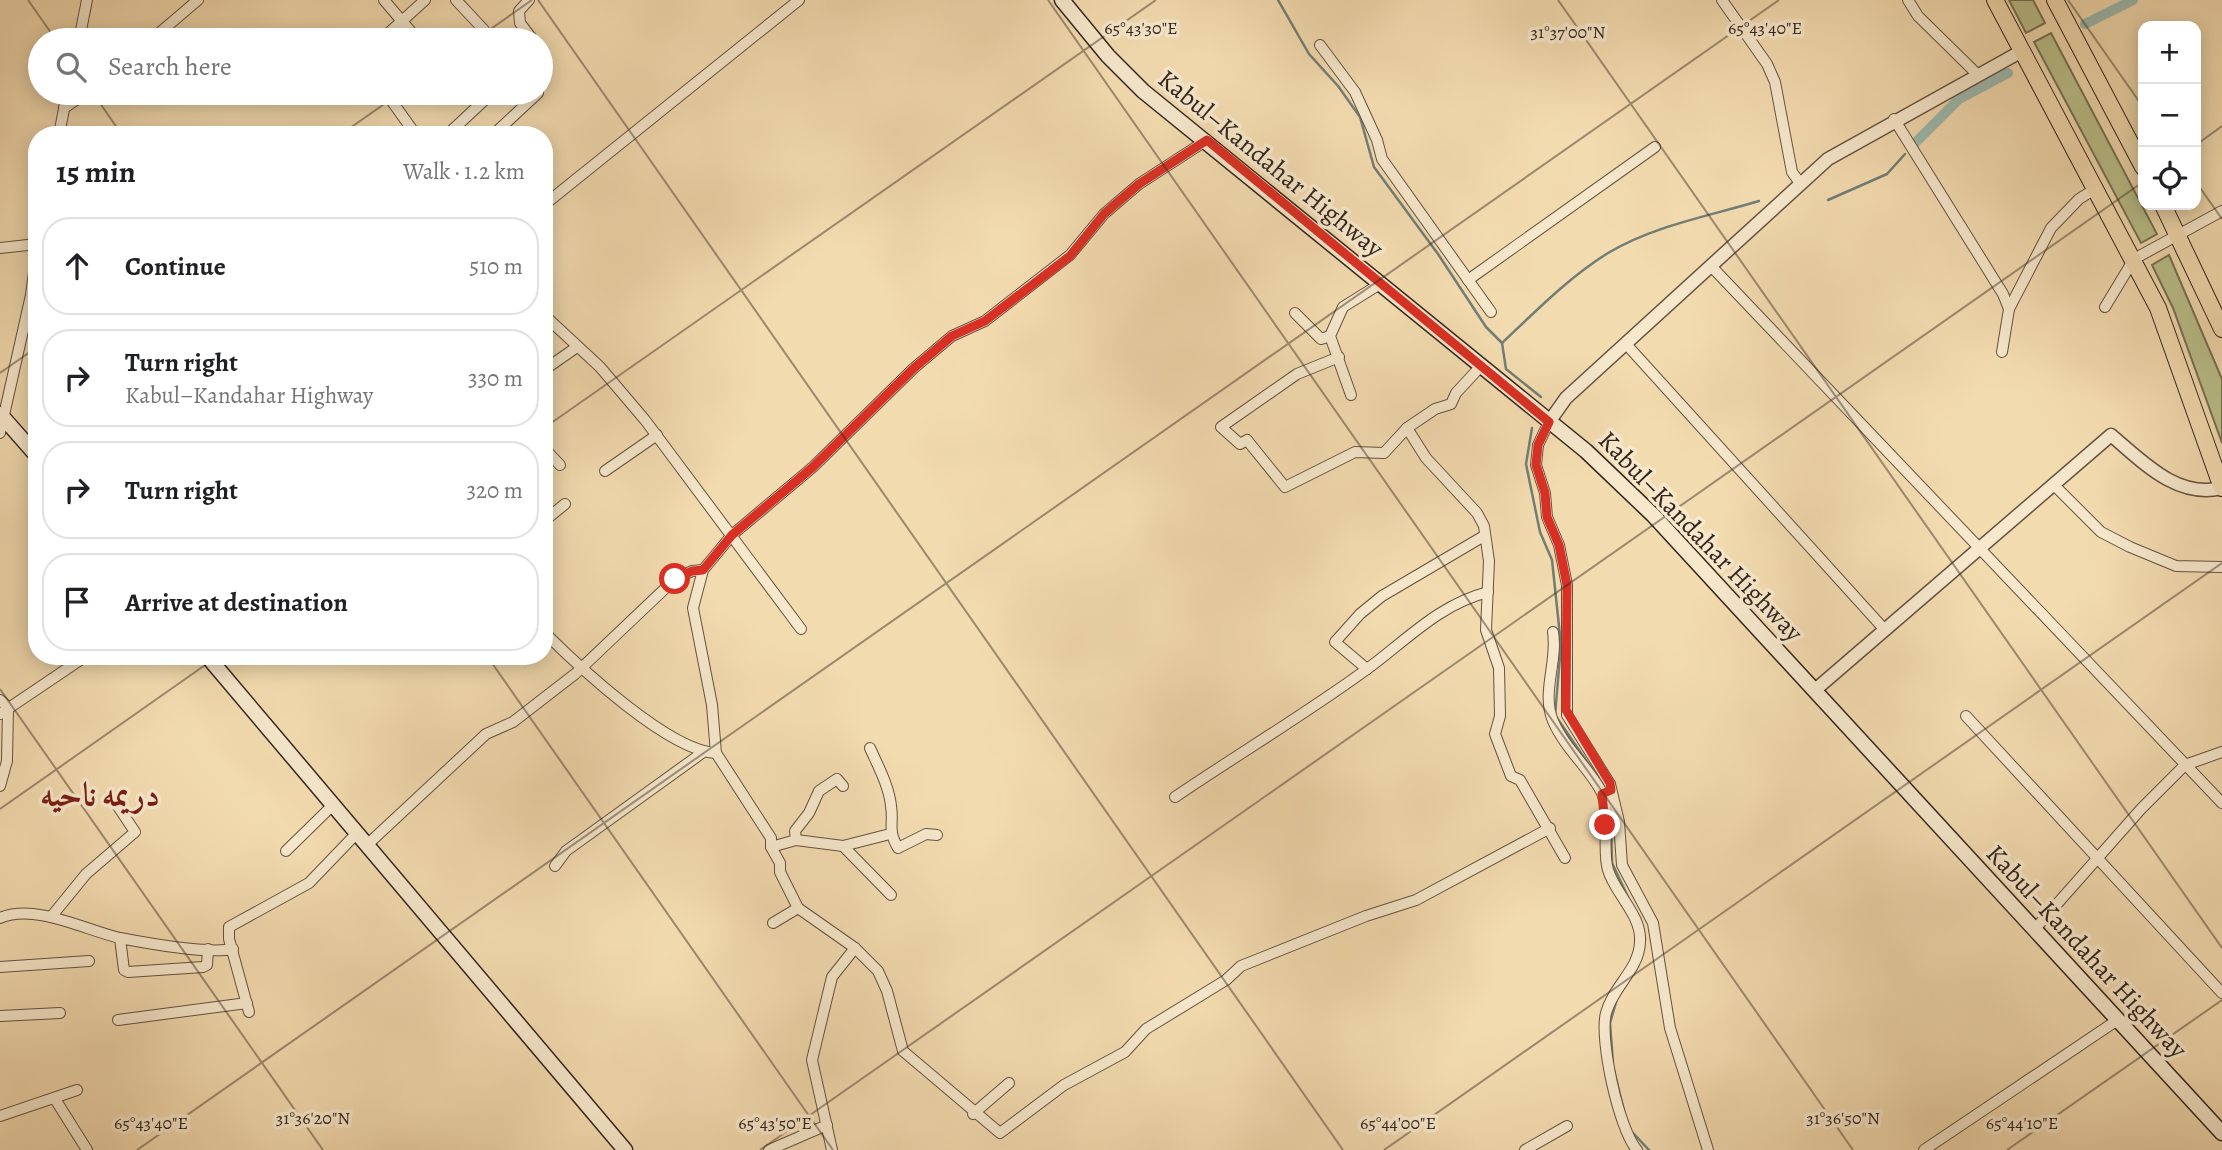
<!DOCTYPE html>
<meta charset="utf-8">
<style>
body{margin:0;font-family:Alegreya,Amiri,serif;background:#f2f2f2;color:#202124}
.controls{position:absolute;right:21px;top:21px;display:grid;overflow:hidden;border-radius:14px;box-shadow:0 4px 18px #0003}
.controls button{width:63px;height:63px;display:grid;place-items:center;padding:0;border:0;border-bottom:2px solid #e0e0e0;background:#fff;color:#202124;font:35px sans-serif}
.stop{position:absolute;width:21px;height:21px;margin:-16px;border:5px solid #d93025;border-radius:50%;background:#fff}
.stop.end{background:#d93025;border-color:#fff;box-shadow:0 2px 7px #0008}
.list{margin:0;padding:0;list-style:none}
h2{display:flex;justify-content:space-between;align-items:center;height:91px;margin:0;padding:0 28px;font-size:30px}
h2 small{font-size:23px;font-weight:400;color:#757577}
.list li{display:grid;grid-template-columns:46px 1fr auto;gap:21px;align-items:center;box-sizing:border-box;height:98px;margin:0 14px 14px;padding:0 14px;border:2px solid #e0e0e0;border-radius:28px}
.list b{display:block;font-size:26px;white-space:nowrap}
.list p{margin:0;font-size:23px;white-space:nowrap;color:#757577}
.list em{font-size:23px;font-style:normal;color:#757577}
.icon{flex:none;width:38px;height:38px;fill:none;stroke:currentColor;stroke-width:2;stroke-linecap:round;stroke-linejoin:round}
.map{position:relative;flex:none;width:2222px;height:1150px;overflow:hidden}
.search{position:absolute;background:#fff;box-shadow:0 4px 18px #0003;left:28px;top:28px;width:525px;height:77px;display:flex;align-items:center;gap:18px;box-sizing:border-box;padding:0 24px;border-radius:38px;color:#757577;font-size:26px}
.panel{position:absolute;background:#fff;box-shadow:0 4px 18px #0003;left:28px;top:126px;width:525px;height:539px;border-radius:28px}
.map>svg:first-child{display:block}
.green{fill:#bac08c;stroke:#767254;stroke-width:2}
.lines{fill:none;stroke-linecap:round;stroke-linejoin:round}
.stream{stroke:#727e75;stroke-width:2.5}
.canal{stroke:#9cbab0;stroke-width:10}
.minor-casing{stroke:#635242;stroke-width:12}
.tertiary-casing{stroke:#635242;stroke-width:15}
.secondary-casing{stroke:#33251d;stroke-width:17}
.trunk-casing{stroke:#33251d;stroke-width:18}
.minor{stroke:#f7e8cc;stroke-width:10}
.tertiary{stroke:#f7e8cc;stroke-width:12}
.secondary{stroke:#f7e8cc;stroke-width:14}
.trunk{stroke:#f3dbb0;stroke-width:16}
.route{stroke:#d93025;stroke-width:9}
.ticks{fill:none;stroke:#33251d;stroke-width:2;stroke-opacity:0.45}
.labels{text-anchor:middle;stroke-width:7;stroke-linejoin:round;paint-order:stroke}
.street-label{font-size:26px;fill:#33251d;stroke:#f7e8cc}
.district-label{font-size:33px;font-weight:bold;fill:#7a1f14;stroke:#f7e8cc}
.ticks-label{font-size:18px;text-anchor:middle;fill:#33251d;stroke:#f7e8cc;stroke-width:7;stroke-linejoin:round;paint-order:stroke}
</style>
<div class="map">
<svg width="2222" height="1150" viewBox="0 0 2222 1150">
<rect width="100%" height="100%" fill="#f3dbb0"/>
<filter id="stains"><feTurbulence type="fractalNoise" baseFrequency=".00286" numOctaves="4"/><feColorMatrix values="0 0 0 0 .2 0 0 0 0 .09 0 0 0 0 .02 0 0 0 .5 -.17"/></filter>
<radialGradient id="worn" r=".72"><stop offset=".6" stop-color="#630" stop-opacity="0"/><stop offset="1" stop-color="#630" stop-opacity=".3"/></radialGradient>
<g class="green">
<polygon points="2009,0 2033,0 2045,23 2026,33"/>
<polygon points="2051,33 2157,234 2141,243 2034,42"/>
<polygon points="2169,255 2222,379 2222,443 2173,308 2152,265"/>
</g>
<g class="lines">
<g class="stream">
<polyline points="1278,0 1309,54 1338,86 1360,117 1374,167 1438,254 1486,327 1502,343 1506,369 1541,397"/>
<polyline points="1828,200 1887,174 1905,154"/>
<path d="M 1502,343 C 1536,311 1568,278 1608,253 C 1653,226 1709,216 1759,201"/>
<polyline points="1532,428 1526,464 1540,532 1552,560 1561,645 1555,715 1592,769"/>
<polyline points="1611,827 1612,863 1628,897"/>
<polyline points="1641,922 1645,939"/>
<polyline points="1641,959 1644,945"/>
<polyline points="1613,1063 1610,1023 1617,999 1635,971"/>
<polyline points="1614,1070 1624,1111"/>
<polyline points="1633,1133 1649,1150"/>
</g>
<g class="canal">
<polyline points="2085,24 2133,0"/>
<polyline points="1915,143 1959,99 2008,73"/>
</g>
<defs>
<g id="minor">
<polyline points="384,0 418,40"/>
<polyline points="456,0 484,30"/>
<polyline points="529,0 519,11 520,23 533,40"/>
<polyline points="1722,0 1767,64 1775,82 1792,172 1800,183"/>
<polyline points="1908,0 1918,16 1977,74"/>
<polyline points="79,40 87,0"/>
<polyline points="151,40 198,0"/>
<polyline points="381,40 425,0"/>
<polyline points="1320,45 1355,92 1377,140 1382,159 1491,312"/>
<polyline points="386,93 416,135"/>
<polyline points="64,108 86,93"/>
<polyline points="1894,119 2003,294 2009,309"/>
<polyline points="59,135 67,93"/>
<polyline points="447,135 492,93"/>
<polyline points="493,135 538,93"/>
<polyline points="1207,140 1139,184 1104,214 1070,255 985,321 952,336 914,368 813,467 732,535 703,570 693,608 712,705 716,753 771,838 771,847 780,863 780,872 798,908 855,948 878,971 887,991 903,1051 1000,1133 1064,1085 1125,1052 1146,1029 1226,980 1241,966 1366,916 1416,900 1550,828"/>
<polyline points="544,205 799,0"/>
<polyline points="0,248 37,244"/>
<polyline points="1711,266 2222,803"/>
<polyline points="1468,280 1655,147"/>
<polyline points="2105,307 2134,259 2222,211"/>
<polyline points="1295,313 1321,339 1330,336"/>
<polyline points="544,315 600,367 645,420 801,629"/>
<polyline points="1626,344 1885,630"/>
<polyline points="2002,352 2009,309 2051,228 2079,199 2095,189"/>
<polyline points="1339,357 1297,374 1221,427 1240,444 1247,440 1285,487 1355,452 1384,453 1407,428 1435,409 1451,404 1456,393 1481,366"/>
<polyline points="544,370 577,347"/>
<polyline points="1351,395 1330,336 1343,307 1380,284"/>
<polyline points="1549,422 1538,445 1536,465 1545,493 1547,517 1559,545 1567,585 1567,715 1610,784 1619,822 1622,865 1653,923 1670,1028 1708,1150"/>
<polyline points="1407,428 1426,458 1477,513 1484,526 1489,561 1486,630 1499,668 1500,716 1495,734 1511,776 1520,780 1565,858"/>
<polyline points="0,433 31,295 37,249"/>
<polyline points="544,448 560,465"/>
<polyline points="605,471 657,435"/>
<polyline points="2054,485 2101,532 2130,547 2176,566 2222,567"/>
<polyline points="544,521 565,504"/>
<path d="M 544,632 C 578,666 669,751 716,753"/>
<path d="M 1553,632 C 1558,661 1541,693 1553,721 C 1564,747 1588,767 1601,791 C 1612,814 1601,846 1608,870 C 1615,894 1642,915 1640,942 C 1639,970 1613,986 1606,1013 C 1599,1039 1619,1130 1637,1150"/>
<polyline points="1367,669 1335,642 1360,614 1382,596 1484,536"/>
<polyline points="0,700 8,707 7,761 0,786"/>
<polyline points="0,714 86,656"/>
<polyline points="1966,716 2222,993"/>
<path d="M 870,748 C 878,766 889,786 891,806 C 894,825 887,829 898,848 L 926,834 L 937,835"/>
<path d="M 1175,797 C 1237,755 1302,716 1363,672 C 1404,643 1437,605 1488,592"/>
<polyline points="796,840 795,831 809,813 819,791 837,779 843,786"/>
<polyline points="368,844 486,734 513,722 575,674 675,579 692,571 703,570"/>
<polyline points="843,846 891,895"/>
<polyline points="771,847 796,840 843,846 890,834"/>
<polyline points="286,851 334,804"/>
<polyline points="555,866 566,851 702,753"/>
<polyline points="51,917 86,874 135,832 113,799"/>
<path d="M 0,918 C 35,903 85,930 120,938 C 146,943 208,954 233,949"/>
<polyline points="773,923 798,908"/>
<polyline points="2034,930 2141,809 2185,765 2222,752"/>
<polyline points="120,938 124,970 128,972 203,967 207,965 208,949"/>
<polyline points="0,967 89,961"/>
<polyline points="249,1012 229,939 229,927 309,883 357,833"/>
<polyline points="0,1016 60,1013"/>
<polyline points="118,1020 247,1003"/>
<polyline points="55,1099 87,1150"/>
<polyline points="973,1114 1009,1083"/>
<polyline points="0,1116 77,1090"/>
<polyline points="769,1150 827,1125"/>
<polyline points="832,1150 812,1060 832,977 855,948"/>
<polyline points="1525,1150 1567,1126"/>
<polyline points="1924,1150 2119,1019"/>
</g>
<g id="tertiary">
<polyline points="1549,422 1566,398 1828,159 2022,51"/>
<path d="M 1815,690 L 2111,435 C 2143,462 2177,499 2222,488"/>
</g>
<g id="secondary">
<polyline points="1062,0 1108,56 1143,91 1586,451 1653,515 2222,1133"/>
<polyline points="0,414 37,456"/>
<polyline points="207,656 625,1150"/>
</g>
<g id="trunk">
<polyline points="1995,0 2158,308 2222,488"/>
<polyline points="2055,0 2143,167"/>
<polyline points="2163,205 2222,329"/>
</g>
</defs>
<use href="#minor" class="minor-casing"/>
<use href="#tertiary" class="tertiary-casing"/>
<use href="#secondary" class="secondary-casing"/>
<use href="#trunk" class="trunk-casing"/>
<use href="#minor" class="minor"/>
<use href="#tertiary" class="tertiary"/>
<use href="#secondary" class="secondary"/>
<use href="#trunk" class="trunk"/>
</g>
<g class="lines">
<polyline class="route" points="675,579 692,571 703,570 732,535 813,467 914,368 952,336 985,321 1070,256 1104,214 1139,184 1207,140 1549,422 1538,445 1536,465 1545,493 1547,517 1559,545 1567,585 1566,710 1610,783 1611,790 1602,794 1605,825"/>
</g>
<path class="ticks" d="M 28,0 L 56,40M 538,0 L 1343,1150M 1048,0 L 1853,1150M 1558,0 L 2222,948M 2068,0 L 2143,107M 475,40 L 532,0M 93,93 L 122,135M 340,135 L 400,93M 2196,145 L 2222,126M 2196,182 L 2222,219M 0,373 L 37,347M 544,428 L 1156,0M 487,656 L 833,1150M 0,689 L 323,1150M 0,809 L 218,656M 137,1150 L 1779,0M 760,1150 L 2143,182M 1384,1150 L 2222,563M 2007,1150 L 2222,1000"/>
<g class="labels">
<g class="street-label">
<text transform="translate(1271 163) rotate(39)" y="9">Kabul–Kandahar Highway</text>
<text transform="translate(1701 536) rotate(46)" y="9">Kabul–Kandahar Highway</text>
<text transform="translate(2087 951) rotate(47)" y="9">Kabul–Kandahar Highway</text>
</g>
<g class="district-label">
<text x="100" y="806">دریمه ناحیه</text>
</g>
</g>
<g class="ticks-label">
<text x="1141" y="34">65°43'30"E</text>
<text x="1765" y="34">65°43'40"E</text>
<text x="1568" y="38">31°37'00"N</text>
<text x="313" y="1124">31°36'20"N</text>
<text x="1843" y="1124">31°36'50"N</text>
<text x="151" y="1129">65°43'40"E</text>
<text x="775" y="1129">65°43'50"E</text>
<text x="1398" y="1129">65°44'00"E</text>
<text x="2022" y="1129">65°44'10"E</text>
</g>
<rect width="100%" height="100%" filter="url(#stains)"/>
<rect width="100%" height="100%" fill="url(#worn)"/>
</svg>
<div class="controls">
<button>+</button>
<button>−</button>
<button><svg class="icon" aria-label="locate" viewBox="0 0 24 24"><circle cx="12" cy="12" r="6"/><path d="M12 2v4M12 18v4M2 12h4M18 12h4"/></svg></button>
</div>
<div class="stop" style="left:675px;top:579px"></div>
<div class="stop end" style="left:1605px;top:825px"></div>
<div class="search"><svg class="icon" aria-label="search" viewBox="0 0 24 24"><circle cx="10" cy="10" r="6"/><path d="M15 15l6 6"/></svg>Search here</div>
<section class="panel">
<h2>15 min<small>Walk · 1.2 km</small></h2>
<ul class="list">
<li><svg class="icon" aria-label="ahead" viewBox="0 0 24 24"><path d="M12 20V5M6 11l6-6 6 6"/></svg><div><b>Continue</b></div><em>510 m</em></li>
<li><svg class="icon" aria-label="right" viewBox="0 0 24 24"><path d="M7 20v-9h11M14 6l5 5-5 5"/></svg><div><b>Turn right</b><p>Kabul–Kandahar Highway</p></div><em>330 m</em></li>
<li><svg class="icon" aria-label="right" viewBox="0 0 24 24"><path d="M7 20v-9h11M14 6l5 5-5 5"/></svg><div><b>Turn right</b></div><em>320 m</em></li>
<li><svg class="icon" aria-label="arrive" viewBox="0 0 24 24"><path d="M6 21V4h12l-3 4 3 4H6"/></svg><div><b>Arrive at destination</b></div></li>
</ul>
</section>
</div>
